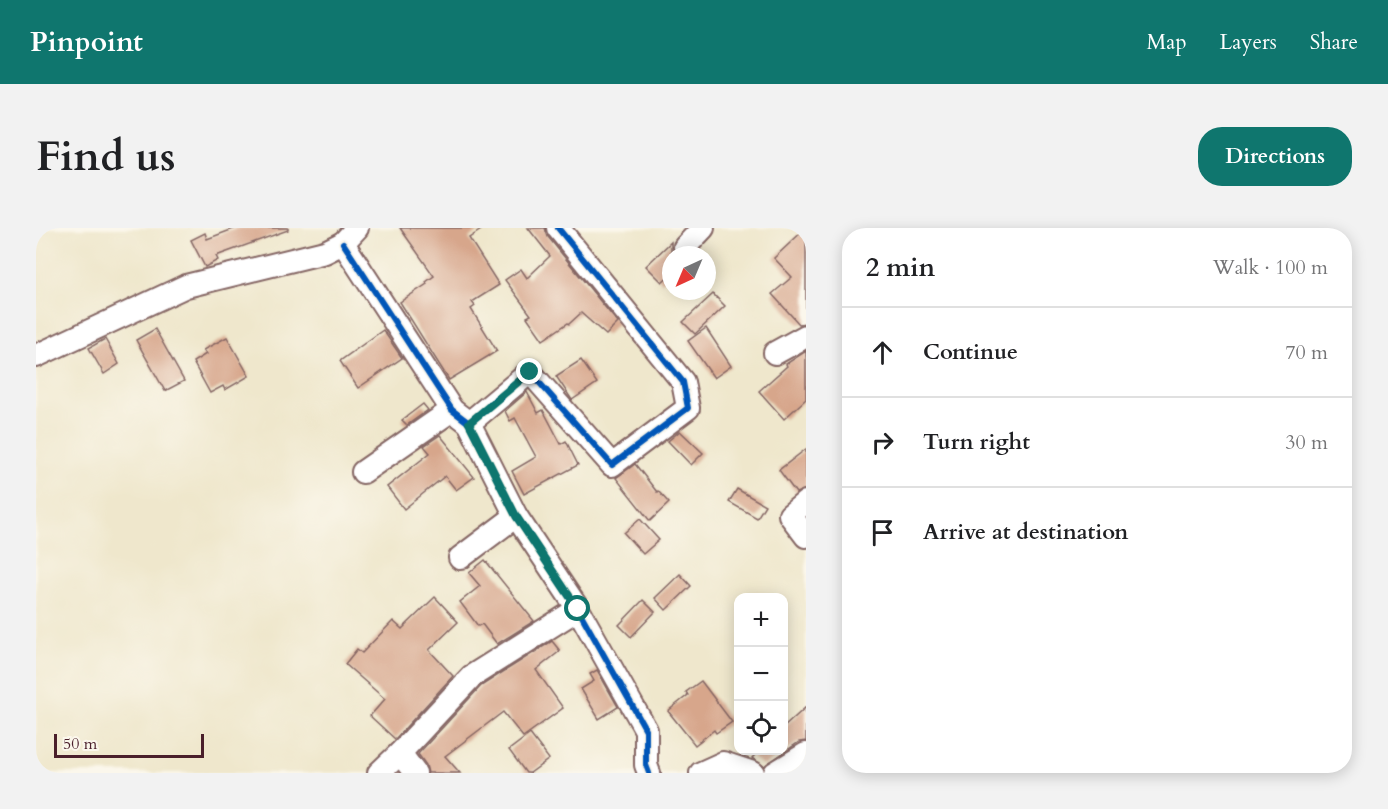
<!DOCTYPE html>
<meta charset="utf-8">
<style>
body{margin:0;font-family:Cardo,serif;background:#f2f2f2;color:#202124}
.controls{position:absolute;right:18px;bottom:18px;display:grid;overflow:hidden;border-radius:12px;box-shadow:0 3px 15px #0003}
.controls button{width:54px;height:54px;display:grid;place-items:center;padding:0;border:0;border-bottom:2px solid #e0e0e0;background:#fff;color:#202124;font:30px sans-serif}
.compass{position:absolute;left:626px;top:18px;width:54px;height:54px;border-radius:50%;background:#fff;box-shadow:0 3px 15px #0003;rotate:224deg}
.scale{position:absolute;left:18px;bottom:15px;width:150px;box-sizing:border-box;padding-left:6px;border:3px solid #4a1f2b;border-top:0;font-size:16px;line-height:21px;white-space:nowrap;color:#4a1f2b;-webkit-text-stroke:4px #fbf7ec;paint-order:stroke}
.stop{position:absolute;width:18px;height:18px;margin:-14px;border:4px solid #0f766e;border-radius:50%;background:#fff}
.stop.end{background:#0f766e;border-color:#fff;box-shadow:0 2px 6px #0008}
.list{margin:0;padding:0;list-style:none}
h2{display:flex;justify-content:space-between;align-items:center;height:78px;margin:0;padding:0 24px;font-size:26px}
h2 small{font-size:20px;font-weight:400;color:#757577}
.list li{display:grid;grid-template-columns:39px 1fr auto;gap:18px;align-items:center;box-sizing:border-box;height:90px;padding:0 24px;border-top:2px solid #e0e0e0}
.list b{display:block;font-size:22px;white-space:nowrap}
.list em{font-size:20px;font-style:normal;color:#757577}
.icon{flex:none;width:33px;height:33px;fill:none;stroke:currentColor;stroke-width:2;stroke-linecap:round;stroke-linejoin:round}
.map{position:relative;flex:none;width:770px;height:545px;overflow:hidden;border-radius:24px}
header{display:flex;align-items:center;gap:36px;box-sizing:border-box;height:84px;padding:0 30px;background:#0f766e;color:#fff}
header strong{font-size:28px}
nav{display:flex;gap:33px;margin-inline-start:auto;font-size:21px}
.intro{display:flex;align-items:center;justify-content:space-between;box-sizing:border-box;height:144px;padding:0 36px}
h1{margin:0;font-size:42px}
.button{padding:15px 27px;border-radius:24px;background:#0f766e;color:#fff;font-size:21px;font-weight:700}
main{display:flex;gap:36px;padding:0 36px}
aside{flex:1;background:#fff;border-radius:24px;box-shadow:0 3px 15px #0003}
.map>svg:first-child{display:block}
.building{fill:#d7a68b}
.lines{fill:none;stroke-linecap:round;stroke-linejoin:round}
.minor-casing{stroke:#846563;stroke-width:26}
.minor{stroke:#fff;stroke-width:22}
.cycleway-casing{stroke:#fbf7ec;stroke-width:10}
.cycleway{stroke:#0057b8;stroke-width:6}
.route{stroke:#0f766e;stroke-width:8}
</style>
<header>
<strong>Pinpoint</strong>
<nav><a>Map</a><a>Layers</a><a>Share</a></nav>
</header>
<div class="intro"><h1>Find us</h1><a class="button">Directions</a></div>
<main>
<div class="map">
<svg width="770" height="545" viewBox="0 0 770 545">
<rect width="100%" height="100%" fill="#fbf7ec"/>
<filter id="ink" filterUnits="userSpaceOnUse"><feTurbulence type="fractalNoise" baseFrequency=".0167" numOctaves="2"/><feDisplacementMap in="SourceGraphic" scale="12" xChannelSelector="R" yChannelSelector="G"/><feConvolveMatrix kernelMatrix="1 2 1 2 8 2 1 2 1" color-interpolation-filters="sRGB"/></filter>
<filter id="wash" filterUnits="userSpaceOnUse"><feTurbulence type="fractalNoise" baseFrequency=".008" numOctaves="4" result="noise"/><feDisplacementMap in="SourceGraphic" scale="24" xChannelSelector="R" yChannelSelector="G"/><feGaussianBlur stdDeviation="1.35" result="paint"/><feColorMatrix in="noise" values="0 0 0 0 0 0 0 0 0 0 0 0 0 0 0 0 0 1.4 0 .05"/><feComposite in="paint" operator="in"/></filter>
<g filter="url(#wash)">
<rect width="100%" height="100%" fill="#efe7cc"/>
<g id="blocks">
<g class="building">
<polygon points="200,0 252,0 252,2 180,28 182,32 169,39 155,12 169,5 171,11"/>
<polygon points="364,0 448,0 433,10 463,57 436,74 439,78 435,81 461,123 413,152 364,74 391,56 390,54 398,48"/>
<polygon points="492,0 509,0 512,9 582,95 570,107 545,85 533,96 532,95 507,112 491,89 495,87 469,52 485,41 491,50 514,28"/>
<polygon points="770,0 770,95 763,96 736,66 756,49 738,30"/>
<polygon points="635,14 635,46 626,54 610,38"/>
<polygon points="677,66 689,78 659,106 647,94"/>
<polygon points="670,100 695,138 678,150 652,113"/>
<polygon points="119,101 148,153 129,163 100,112"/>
<polygon points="347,102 366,130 322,160 304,133"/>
<polygon points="191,109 213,148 189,162 187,158 174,165 157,134 170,126 167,122"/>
<polygon points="69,111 83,136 68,146 53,120"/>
<polygon points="770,123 770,171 748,191 723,163 751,138 750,136"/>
<polygon points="545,132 561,155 536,172 520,148"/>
<polygon points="491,164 502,185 507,182 525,216 530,213 542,237 488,266 476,243 500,229 479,190 474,193 469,183"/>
<polygon points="387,176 392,182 371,197 366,192"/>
<polygon points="644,203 667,225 655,237 632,213"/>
<polygon points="404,207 438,249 420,262 409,248 368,281 351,259 394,225 388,218"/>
<polygon points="770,221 770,261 760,265 743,242"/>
<polygon points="599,236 621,264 622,263 633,275 614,293 580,250"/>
<polygon points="701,261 729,277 721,290 693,274"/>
<polygon points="604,291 623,312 607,326 588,305"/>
<polygon points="449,332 498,393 461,416 446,396 442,398 424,374 444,358 433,345"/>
<polygon points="644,346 655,358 630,382 619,370"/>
<polygon points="399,369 422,394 393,422 417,448 359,511 334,488 349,471 309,436 321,421 326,425 357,393 366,401"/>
<polygon points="607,372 619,384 595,409 583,397"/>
<polygon points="516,413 524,423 500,442 527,480 487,509 467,484 409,528 424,545 392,545 390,537 382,526 445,458"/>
<polygon points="561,442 582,479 563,491 545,461 558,453 554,446"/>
<polygon points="665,453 696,494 680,505 678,502 659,517 632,483 652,467 650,464"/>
<polygon points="770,479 770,513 763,514 728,538 716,530 724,522 747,522 747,500"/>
<polygon points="494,506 513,531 494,545 490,545 473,522"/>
</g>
</g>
</g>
<g filter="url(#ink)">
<use href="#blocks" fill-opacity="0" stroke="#846563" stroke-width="1.5"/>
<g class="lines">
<defs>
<g id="minor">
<polyline points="307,15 416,182 433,195 494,144 576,237 652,180 647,154 522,0"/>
<polyline points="649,19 667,0"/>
<polyline points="739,125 770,108"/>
<polyline points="0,128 150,58 289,24 307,15 321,0"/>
<polyline points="433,195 480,288 542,381 610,502 610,537 613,545"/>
<polyline points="327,244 416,182"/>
<polyline points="770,274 754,287 770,308"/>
<polyline points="424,330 480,288"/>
<polyline points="343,545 364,525"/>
<polyline points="379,545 364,525 436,448 542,381"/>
<polyline points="665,545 687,535 717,545"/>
<polyline points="739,545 770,526"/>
</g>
</defs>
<use href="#minor" class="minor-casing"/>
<use href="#minor" class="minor"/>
<defs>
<g id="cycleway">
<polyline points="307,15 416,182 433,195 494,144 576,237 652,180 647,154 522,0"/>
<polyline points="433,195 480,288 542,381 610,502 610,537 613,545"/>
</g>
</defs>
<use href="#cycleway" class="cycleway-casing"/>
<use href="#cycleway" class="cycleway"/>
</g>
</g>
<g class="lines" filter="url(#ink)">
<polyline class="route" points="494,144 433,195 480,288 542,381"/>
</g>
</svg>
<div class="controls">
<button>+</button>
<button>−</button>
<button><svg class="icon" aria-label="locate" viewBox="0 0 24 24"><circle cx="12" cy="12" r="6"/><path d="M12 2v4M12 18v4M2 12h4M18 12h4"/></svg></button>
</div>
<svg class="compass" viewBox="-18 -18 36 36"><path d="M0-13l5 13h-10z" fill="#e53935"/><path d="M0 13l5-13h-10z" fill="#757577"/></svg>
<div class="scale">50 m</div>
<div class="stop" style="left:542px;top:381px"></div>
<div class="stop end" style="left:494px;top:144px"></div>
</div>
<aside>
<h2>2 min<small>Walk · 100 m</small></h2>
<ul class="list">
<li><svg class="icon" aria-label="ahead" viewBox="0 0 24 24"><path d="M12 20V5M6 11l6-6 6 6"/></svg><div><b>Continue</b></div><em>70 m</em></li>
<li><svg class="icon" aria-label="right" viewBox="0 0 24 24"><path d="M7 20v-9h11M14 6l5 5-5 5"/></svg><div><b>Turn right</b></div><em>30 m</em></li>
<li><svg class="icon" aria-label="arrive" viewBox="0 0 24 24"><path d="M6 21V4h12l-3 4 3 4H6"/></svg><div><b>Arrive at destination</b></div></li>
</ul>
</aside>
</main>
